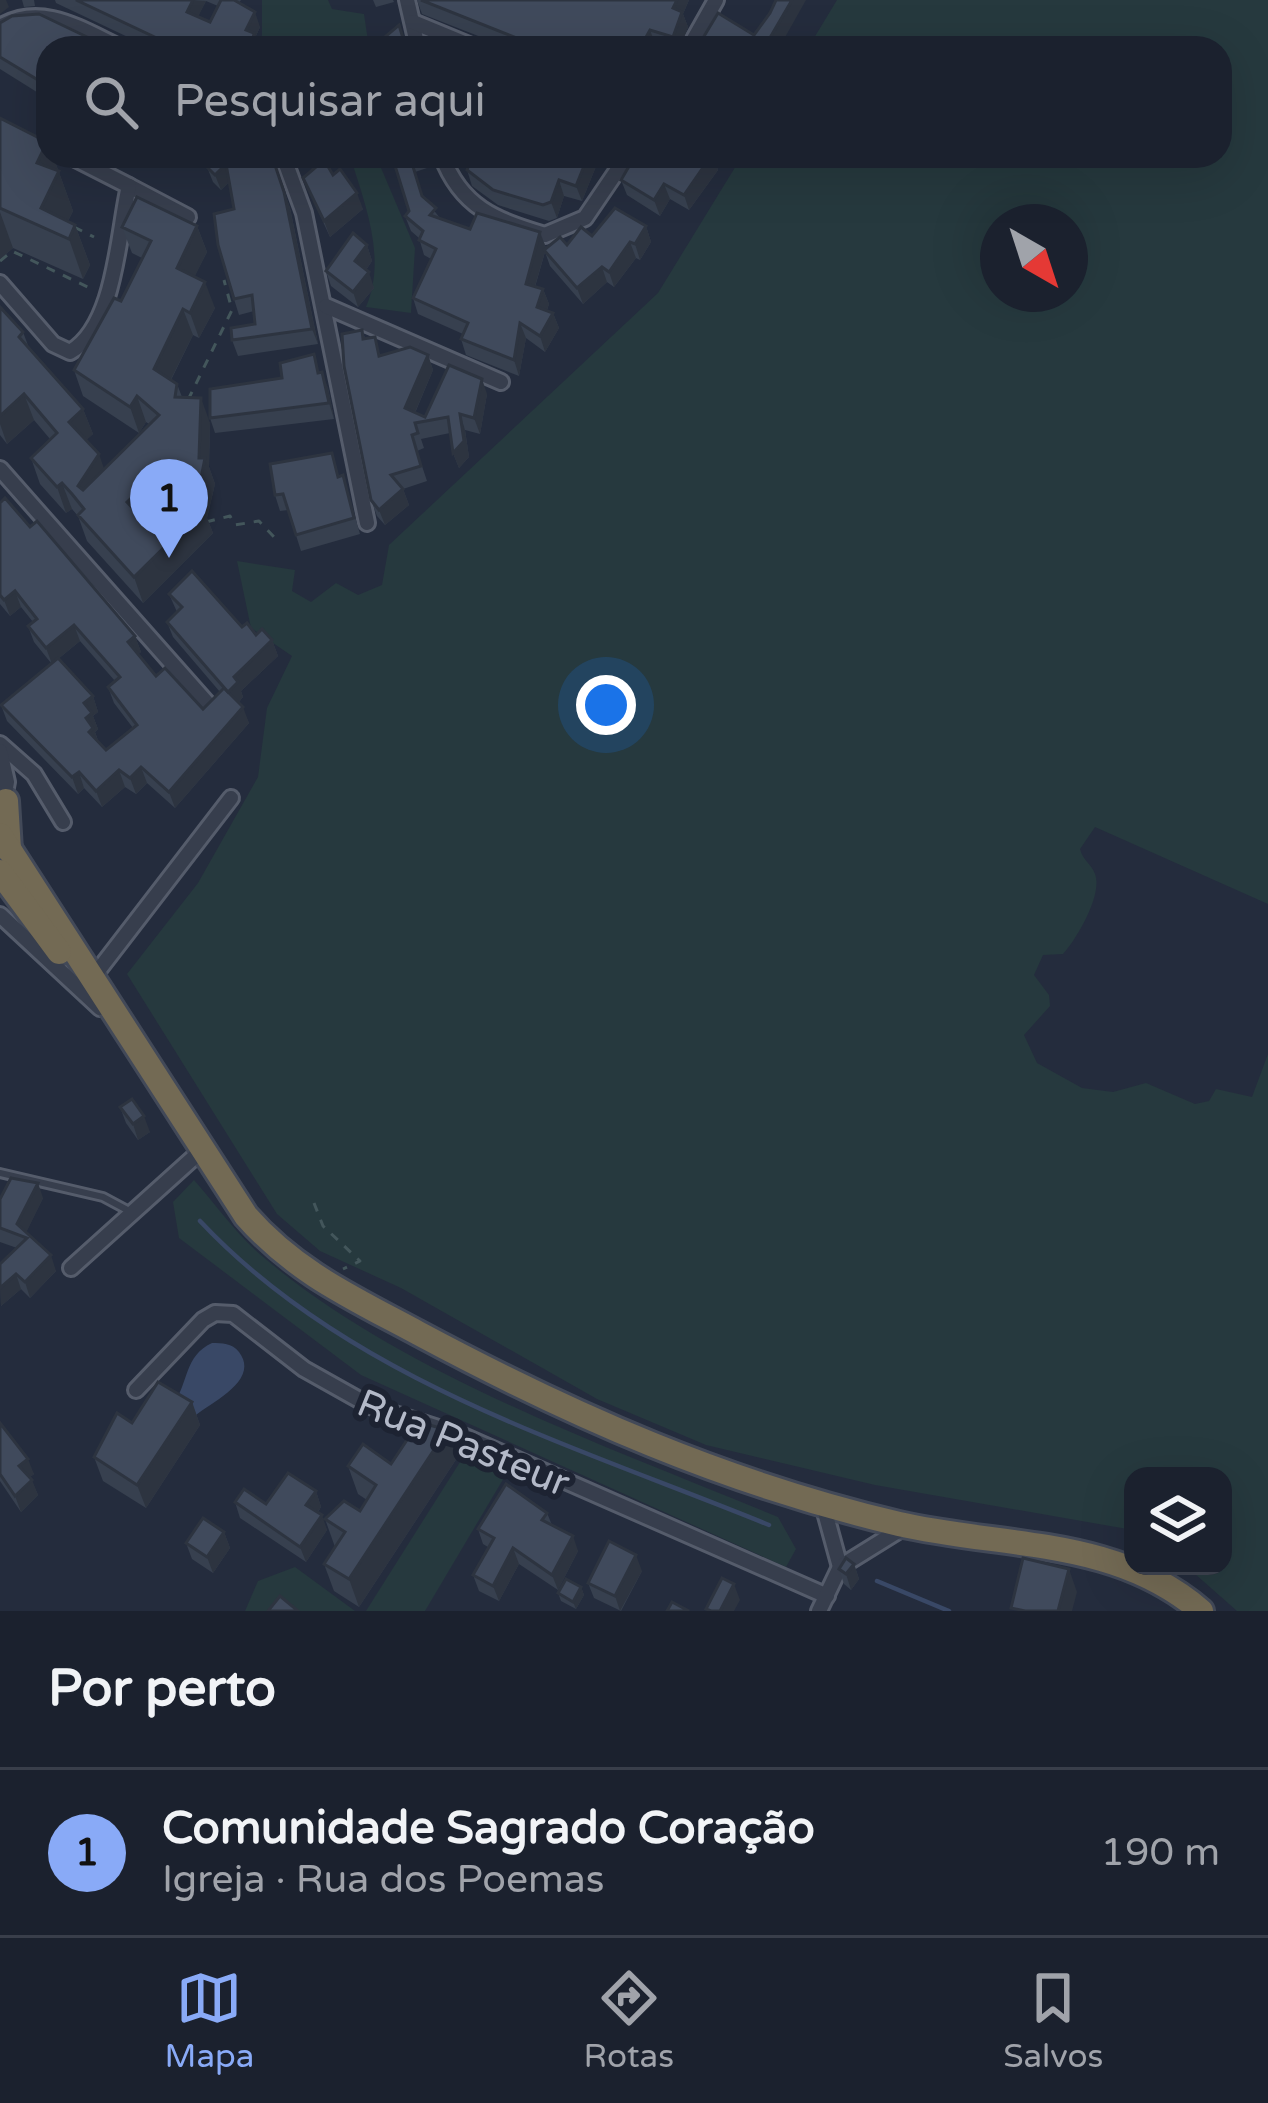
<!DOCTYPE html>
<html lang="pt">
<meta charset="utf-8">
<style>
body{margin:0;font-family:"Varela Round",sans-serif;background:#242936;color:#f1f3f6}
.controls{position:absolute;right:36px;bottom:36px;display:grid;overflow:hidden;border-radius:24px;box-shadow:0 12px 48px #0002}
.controls button{width:108px;height:108px;display:grid;place-items:center;padding:0;border:0;border-bottom:3px solid #393e4a;background:#1b212e;color:#f1f3f6;font:60px sans-serif}
.compass{position:absolute;left:980px;top:204px;width:108px;height:108px;border-radius:50%;background:#1b212e;box-shadow:0 12px 48px #0002;rotate:141deg}
.you{position:absolute;left:606px;top:705px;width:42px;height:42px;margin:-30px;border:9px solid #fff;border-radius:50%;background:#1a73e8;box-shadow:0 0 0 18px #1a73e833}
.badge{display:grid;place-items:center;width:78px;height:78px;border-radius:50%;background:#89aaf7;color:#111;font-size:39px;font-weight:700}
.pin{position:absolute;translate:-50% -99px;filter:drop-shadow(0 3px 6px #0008)}
.pin::after{content:'';position:absolute;top:63px;width:42px;height:36px;background:inherit;clip-path:polygon(0 0,100% 0,50% 100%)}
.list{margin:0;padding:0;list-style:none}
h2{display:flex;justify-content:space-between;align-items:center;height:156px;margin:0;padding:0 48px;font-size:51px}
h2 small{font-size:39px;font-weight:400;color:#a0a3aa}
.list li{display:grid;grid-template-columns:78px 1fr auto;gap:36px;align-items:center;box-sizing:border-box;height:168px;padding:0 48px;border-top:3px solid #393e4a}
.list b{display:block;font-size:45px;white-space:nowrap}
.list p{margin:0;font-size:39px;white-space:nowrap;color:#a0a3aa}
.list em{font-size:39px;font-style:normal;color:#a0a3aa}
.icon{flex:none;width:66px;height:66px;fill:none;stroke:currentColor;stroke-width:2;stroke-linecap:round;stroke-linejoin:round}
.map{position:relative;flex:none;width:1268px;height:1611px;overflow:hidden}
.search{position:absolute;background:#1b212e;box-shadow:0 12px 48px #0002;left:36px;right:36px;top:36px;height:132px;display:flex;align-items:center;gap:30px;box-sizing:border-box;padding:0 42px;border-radius:36px;color:#a0a3aa;font-size:45px}
.sheet{height:324px;background:#1b212e}
nav{display:flex;justify-content:space-around;align-items:center;box-sizing:border-box;height:168px;border-top:3px solid #393e4a;background:#1b212e;font-size:33px;color:#a0a3aa}
nav a{display:grid;justify-items:center;gap:6px}
nav .on{color:#89aaf7}
.map>svg:first-child{display:block}
.green{fill:#26393e;fill-rule:evenodd}
.water{fill:#394866}
.lines{fill:none;stroke-linecap:round;stroke-linejoin:round}
.stream{stroke:#394866;stroke-width:4.5}
.lane-casing{stroke:#555c6b;stroke-width:12}
.street-casing{stroke:#555c6b;stroke-width:20}
.highway-casing{stroke:#424958;stroke-width:30}
.path{stroke:#43565b;stroke-width:3;stroke-dasharray:9 9;stroke-linecap:butt}
.lane{stroke:#373e4d;stroke-width:6}
.street{stroke:#373e4d;stroke-width:14}
.highway{stroke:#736a54;stroke-width:24}
.wall{fill:#37404f;fill-rule:evenodd}
.shaded-wall{fill:#2d3440}
.building{fill:#404a5c;stroke:#2d3440;stroke-width:3;fill-rule:evenodd}
.labels{text-anchor:middle;stroke-width:12;stroke-linejoin:round;paint-order:stroke}
.street-label{font-size:39px;fill:#b3b9c8;stroke:#1d2332}
</style>
<div class="map">
<svg width="1268" height="1611" viewBox="0 0 1268 1611">
<rect width="100%" height="100%" fill="#242c3d"/>
<g class="green">
<polygon points="262,0 328,0 332,9 364,14 369,48 262,48"/>
<path d="M 837,0 L 1268,0 L 1268,904 L 1095,827 L 1080,849 C 1083,861 1091,863 1095,874 C 1103,894 1077,939 1063,954 L 1043,955 L 1034,975 L 1049,995 L 1050,1006 L 1024,1035 L 1037,1063 L 1082,1088 L 1113,1092 L 1146,1083 L 1195,1104 L 1209,1101 L 1216,1089 L 1252,1097 L 1268,1054 L 1268,1611 L 1237,1611 L 1186,1566 L 1223,1566 L 1223,1476 L 1133,1476 L 1133,1530 L 875,1485 L 706,1445 L 597,1399 L 401,1288 L 320,1251 L 277,1214 L 127,974 L 198,883 L 258,777 L 267,708 L 292,656 L 251,628 L 237,561 L 295,570 L 292,591 L 311,602 L 336,583 L 358,595 L 382,585 L 389,545 L 658,293 L 742,156 L 1220,156 L 1220,48 L 808,48 ZM 998,222 L 1070,222 L 1070,294 L 998,294 Z"/>
<path d="M 350,156 L 376,156 L 415,248 L 411,313 L 366,307 C 387,259 365,204 350,156 Z"/>
<path d="M 194,1180 C 216,1205 237,1235 262,1256 C 400,1374 611,1448 778,1517 L 796,1549 L 786,1567 L 361,1375 L 179,1238 L 173,1202 Z"/>
<polygon points="467,1451 508,1471 425,1611 366,1611"/>
<polygon points="295,1567 355,1611 245,1611 258,1581"/>
</g>
<path class="water" d="M 212,1343 C 222,1343 232,1343 239,1352 C 261,1381 209,1403 192,1418 L 173,1405 C 189,1382 184,1356 212,1343 Z"/>
<g class="lines">
<g class="stream">
<path d="M 200,1221 C 349,1380 573,1445 769,1525"/>
<polyline points="877,1581 949,1611"/>
</g>
<defs>
<polyline id="lane" points="0,1173 103,1197 131,1212"/>
<g id="street">
<polyline points="407,0 418,48"/>
<polyline points="413,22 476,48"/>
<path d="M 0,27 C 42,2 82,30 121,48"/>
<polyline points="689,48 716,0"/>
<polyline points="283,156 304,213 367,523"/>
<path d="M 442,156 C 461,207 495,220 545,235 L 585,218 L 627,156"/>
<polyline points="129,186 188,217"/>
<path d="M 0,283 L 53,344 L 70,352 C 116,326 118,232 129,186 L 70,156"/>
<polyline points="326,306 501,382"/>
<polyline points="0,469 207,703"/>
<polyline points="0,744 34,774 63,822"/>
<polyline points="0,751 7,782 3,803"/>
<polyline points="0,915 100,1008"/>
<polyline points="94,976 231,798"/>
<polyline points="71,1268 202,1150"/>
<polyline points="136,1390 203,1320 215,1313 233,1314 304,1369 370,1406 463,1436 827,1596"/>
<polyline points="823,1505 840,1567"/>
<polyline points="819,1611 840,1567 906,1526"/>
</g>
<g id="highway">
<polyline points="6,801 9,850"/>
<path d="M 0,835 L 246,1216 C 295,1272 353,1298 418,1333 C 575,1417 726,1483 899,1524 C 1004,1548 1115,1537 1201,1611"/>
<polyline points="0,872 59,952"/>
</g>
</defs>
<use href="#lane" class="lane-casing"/>
<use href="#street" class="street-casing"/>
<use href="#highway" class="highway-casing"/>
<g class="path">
<polyline points="74,227 94,237"/>
<polyline points="0,261 12,251 94,290"/>
<polyline points="188,400 232,310 224,280"/>
<polyline points="206,522 230,516 235,525 259,521 274,537"/>
<polyline points="314,1203 323,1226 360,1261 343,1269"/>
</g>
<use href="#lane" class="lane"/>
<use href="#street" class="street"/>
<use href="#highway" class="highway"/>
</g>
<g class="wall">
<polygon points="22,0 34,0 35,6 24,7"/>
<path d="M 55,0 L 241,0 L 239,3 L 260,27 L 255,38 L 259,48 L 151,48 L 56,3 ZM 206,1 L 218,6 L 210,22 L 198,16 Z"/>
<polygon points="373,0 393,0 394,2 376,7"/>
<polygon points="417,0 689,0 683,14 688,27 680,48 656,46 655,48 509,48 422,14"/>
<polygon points="0,23 48,48 48,99 0,69"/>
<polygon points="0,118 48,156 53,156 73,211 68,221 75,225 90,265 83,279 13,248 0,259"/>
<polygon points="208,156 272,156 290,208 318,344 238,356 232,340 255,324 254,311 239,315 234,299 234,209 229,182 221,190 213,182 207,167 210,162"/>
<polygon points="303,156 322,156 333,175 363,209 330,237 303,178 313,170"/>
<polygon points="388,156 429,156 433,166 415,172 423,197 440,218 470,229 540,232 546,248 567,245 592,236 646,226 651,242 640,260 636,258 614,287 607,282 583,304 550,266 545,252 535,287 543,289 549,304 547,310 553,313 559,328 545,352 526,338 519,376 466,355 461,339 463,334 418,314 413,298 431,259 424,255 419,238 411,231 405,216 409,211 394,164"/>
<polygon points="460,156 609,156 608,162 599,159 582,201 564,196 557,218 549,221 498,205 472,186 467,170 470,161"/>
<polygon points="713,156 718,170 689,210 670,199 660,216 627,195 621,180"/>
<path d="M 197,226 L 207,252 L 194,277 L 215,308 L 199,338 L 193,335 L 171,380 L 177,384 L 182,397 L 210,423 L 209,467 L 215,484 L 207,518 L 213,533 L 143,603 L 87,541 L 78,516 L 72,509 L 66,513 L 40,484 L 31,458 L 50,439 L 34,420 L 7,444 L 0,435 L 0,307 L 23,332 L 29,348 L 83,409 L 93,434 L 86,440 L 104,469 L 149,424 L 146,422 L 139,433 L 83,396 L 74,370 L 121,301 L 142,258 L 132,253 L 122,227 ZM 171,496 L 178,496 L 148,525 L 144,520 Z"/>
<polygon points="367,245 372,261 366,270 374,288 358,307 331,286 326,271"/>
<polygon points="362,330 365,338 381,355 428,355 433,370 415,413 425,417 487,394 480,434 465,430 469,457 459,468 453,453 450,433 421,439 424,448 417,451 427,481 403,489 409,505 385,525 377,516 371,500"/>
<polygon points="320,373 328,388 334,419 215,433 210,418"/>
<polygon points="343,475 360,534 301,551 288,510 280,511 275,495"/>
<path d="M 0,503 L 30,527 L 135,636 L 141,652 L 138,654 L 156,676 L 203,709 L 220,692 L 173,637 L 167,622 L 177,612 L 169,594 L 272,640 L 278,656 L 241,691 L 243,697 L 239,702 L 249,723 L 175,808 L 147,783 L 136,794 L 125,787 L 102,807 L 84,788 L 78,794 L 7,721 L 1,705 L 51,663 L 34,642 L 28,626 L 33,622 L 21,607 L 10,616 L 0,604 ZM 80,641 L 115,681 L 108,687 L 114,703 L 133,728 L 106,750 L 99,743 L 95,732 L 98,729 L 93,716 L 98,712 L 93,696 L 58,659 Z"/>
<polygon points="120,1107 150,1132 138,1140 126,1123"/>
<polygon points="43,1198 26,1232 56,1271 30,1298 21,1289 1,1306 0,1264 17,1248 0,1242 0,1199"/>
<polygon points="192,1402 200,1425 146,1508 103,1481 94,1457 132,1423"/>
<polygon points="0,1423 34,1474 30,1477 38,1495 21,1512 0,1481"/>
<polygon points="457,1458 359,1607 334,1591 324,1564 335,1547 325,1519 360,1511 367,1500 358,1494 348,1466"/>
<polygon points="316,1491 321,1507 318,1512 327,1530 306,1562 240,1518 235,1502 266,1504"/>
<polygon points="547,1513 552,1525 578,1551 558,1590 519,1564 499,1601 479,1591 473,1575 488,1547 483,1544 478,1529"/>
<polygon points="224,1532 230,1548 213,1573 192,1559 186,1543"/>
<polygon points="854,1564 859,1579 851,1590 844,1584 839,1569"/>
<polygon points="642,1571 621,1611 594,1598 588,1583"/>
<polygon points="581,1587 584,1595 576,1609 561,1601 558,1593"/>
</g>
<g class="shaded-wall">
<polygon points="0,0 6,0 9,7 0,14"/>
<polygon points="193,0 206,1 193,27 187,12"/>
<polygon points="677,0 689,0 683,14 688,27 680,48 677,48 673,37 673,8"/>
<polygon points="792,0 806,0 779,48 764,48"/>
<polygon points="255,12 260,27 255,38 259,48 251,48 246,30"/>
<polygon points="650,30 656,46 655,48 640,48"/>
<polygon points="403,38 406,48 394,48 393,46"/>
<polygon points="47,142 48,156 53,156 73,211 61,235 41,208 37,163"/>
<polygon points="272,156 290,208 318,344 312,329"/>
<polygon points="588,156 598,156 599,159 582,201 576,186"/>
<polygon points="711,156 713,156 718,170 689,210 684,195"/>
<polygon points="226,164 231,180 221,190 215,175"/>
<polygon points="559,180 564,196 557,218 551,202"/>
<polygon points="664,184 670,199 660,216 654,200"/>
<polygon points="357,193 363,209 330,237 324,221"/>
<polygon points="0,212 13,248 0,259"/>
<polygon points="75,225 90,265 83,279 69,239"/>
<polygon points="197,226 207,252 186,294 177,268"/>
<polygon points="646,226 651,242 640,260 635,244"/>
<polygon points="540,232 546,248 531,300 526,284"/>
<polygon points="630,242 636,258 614,287 609,272"/>
<polygon points="367,245 372,261 361,277 355,261"/>
<polygon points="602,267 607,282 583,304 577,288"/>
<polygon points="369,272 374,288 358,307 353,292"/>
<polygon points="205,282 215,308 199,338 190,313"/>
<polygon points="543,289 549,304 543,322 537,307"/>
<polygon points="183,309 193,335 163,395 154,369"/>
<polygon points="553,313 559,328 545,352 540,336"/>
<polygon points="520,323 526,338 519,376 514,360"/>
<polygon points="428,355 433,370 410,424 405,408"/>
<polygon points="322,372 328,388 334,419 329,403"/>
<polygon points="482,379 487,394 480,434 474,418"/>
<polygon points="24,394 34,420 7,444 0,424 0,416"/>
<polygon points="137,396 146,422 139,433 130,407"/>
<polygon points="201,398 210,423 209,467 215,484 207,518 213,533 143,603 134,577 196,503"/>
<polygon points="83,409 93,434 79,447 69,422"/>
<polygon points="460,414 465,430 469,457 459,468 453,453"/>
<polygon points="99,454 108,480 87,512 78,486"/>
<polygon points="161,470 171,496 137,527 127,502"/>
<polygon points="62,483 72,509 66,513 57,487"/>
<polygon points="403,489 409,505 385,525 379,510"/>
<polygon points="15,591 21,607 10,616 4,600"/>
<polygon points="74,625 80,641 52,664 46,648"/>
<polygon points="135,636 141,652 134,658 128,642"/>
<polygon points="272,640 278,656 241,691 243,697 234,708 228,692 234,677"/>
<polygon points="93,696 98,712 93,716 98,729 95,732 99,744 95,748 86,718 84,703"/>
<polygon points="243,707 249,723 175,808 169,792"/>
<polygon points="141,767 147,783 136,794 130,778"/>
<polygon points="119,770 125,787 102,807 96,791"/>
<polygon points="79,772 84,788 78,794 72,777"/>
<polygon points="144,1116 150,1132 138,1140 133,1124"/>
<polygon points="38,1183 43,1198 24,1237 17,1224"/>
<polygon points="51,1255 56,1271 30,1298 25,1282"/>
<polygon points="16,1274 21,1289 1,1306 0,1288"/>
<polygon points="192,1402 200,1425 146,1508 137,1485"/>
<polygon points="447,1430 457,1458 359,1607 349,1579"/>
<polygon points="28,1459 34,1474 24,1482 19,1466"/>
<polygon points="32,1480 38,1495 21,1512 15,1496"/>
<polygon points="316,1491 321,1507 312,1520 306,1505"/>
<polygon points="322,1515 327,1530 306,1562 300,1547"/>
<polygon points="224,1532 230,1548 213,1573 207,1557"/>
<polygon points="573,1536 578,1551 558,1590 552,1575"/>
<polygon points="513,1548 519,1564 499,1601 493,1586"/>
<polygon points="636,1555 642,1571 620,1611 615,1596"/>
<polygon points="854,1564 859,1579 851,1590 846,1574"/>
<polygon points="1069,1569 1077,1592 1072,1611 1058,1611"/>
<polygon points="734,1584 740,1600 734,1611 720,1611"/>
<polygon points="581,1587 584,1595 576,1609 573,1602"/>
</g>
<g class="building">
<polygon points="76,0 193,0 187,12 210,22 221,0 234,0 255,12 246,30 254,33 252,45 251,48 178,48"/>
<polygon points="421,0 677,0 673,8 682,12 673,37 650,30 640,48 542,48"/>
<polygon points="776,0 792,0 764,48 697,48 718,13 754,35 770,13"/>
<polygon points="39,14 110,48 48,48 48,86 0,57 0,23 12,16"/>
<polygon points="399,25 403,38 393,46 395,48 374,48 373,47"/>
<polygon points="0,118 47,142 37,163 59,171 41,208 75,225 69,239 0,208"/>
<polygon points="215,156 272,156 284,192 312,329 232,340 231,328 255,324 252,295 234,299 218,245 214,214 234,209 226,164 215,175 207,167"/>
<polygon points="308,156 322,156 333,175 340,169 357,193 324,221 303,178 316,167"/>
<polygon points="392,156 411,156 410,157 422,196 436,208 430,215 470,229 477,213 540,232 526,284 543,289 537,307 553,313 540,336 520,323 514,360 461,339 468,323 413,298 436,249 419,240 423,231 405,216 409,211"/>
<polygon points="472,156 588,156 576,186 559,180 551,202 543,205 493,190 467,170"/>
<polygon points="635,156 711,156 684,195 664,184 654,200 621,180"/>
<path d="M 137,197 L 197,226 L 177,268 L 205,282 L 190,313 L 183,309 L 154,369 L 177,384 L 175,397 L 201,398 L 199,458 L 205,458 L 196,503 L 204,508 L 134,577 L 78,515 L 84,509 L 72,494 L 62,483 L 57,487 L 31,458 L 57,433 L 24,394 L 0,416 L 0,307 L 23,332 L 19,337 L 83,409 L 69,422 L 99,454 L 78,486 L 83,490 L 159,415 L 137,396 L 130,407 L 74,370 L 114,298 L 121,301 L 151,241 L 122,227 ZM 161,470 L 183,470 L 179,495 L 148,525 L 127,502 Z"/>
<polygon points="615,208 646,226 635,244 630,242 609,272 602,267 577,288 544,250 560,237 567,245 581,227 592,236"/>
<polygon points="353,233 367,245 355,261 369,272 353,292 326,271"/>
<polygon points="362,330 363,339 375,337 379,356 410,347 428,355 405,408 425,417 449,365 482,379 474,418 460,414 464,441 453,453 448,417 415,423 418,433 412,435 421,466 391,475 403,489 379,510 371,500 344,366 342,334"/>
<polygon points="314,354 318,373 322,372 329,403 210,418 210,389 282,378 280,363"/>
<polygon points="332,453 338,477 343,475 354,518 296,535 283,494 275,495 270,464"/>
<polygon points="5,498 30,527 37,521 135,636 128,642 156,676 165,668 203,709 224,688 243,707 169,792 141,767 130,778 119,770 96,791 79,772 72,777 1,705 58,658 93,696 84,703 92,713 86,718 93,728 89,732 106,750 137,725 108,687 120,677 74,625 46,648 28,626 37,619 15,591 4,600 0,595 0,503"/>
<polygon points="192,571 242,627 247,623 256,635 262,629 272,640 234,677 238,682 228,692 167,622 182,607 169,594"/>
<polygon points="132,1099 144,1116 133,1124 120,1107"/>
<polygon points="11,1178 38,1183 17,1224 51,1255 25,1282 16,1274 0,1288 0,1264 27,1238 0,1228 0,1199"/>
<polygon points="158,1382 192,1402 137,1485 94,1457 117,1413 132,1423"/>
<polygon points="419,1422 447,1430 349,1579 324,1564 345,1532 325,1519 344,1501 360,1511 376,1485 348,1466 363,1444 391,1464"/>
<polygon points="0,1423 28,1459 19,1466 32,1480 15,1496 0,1474"/>
<polygon points="288,1473 316,1491 306,1505 322,1515 300,1547 235,1502 244,1489 266,1504"/>
<polygon points="506,1484 547,1513 542,1520 573,1536 552,1575 513,1548 493,1586 473,1575 494,1538 478,1529"/>
<polygon points="203,1518 224,1532 207,1557 186,1543"/>
<polygon points="609,1541 636,1555 615,1596 588,1583"/>
<polygon points="846,1558 854,1564 846,1574 839,1569"/>
<polygon points="1023,1558 1069,1569 1058,1611 1025,1611 1011,1608"/>
<polygon points="722,1578 734,1584 720,1611 711,1611 706,1609"/>
<polygon points="566,1579 581,1587 573,1602 558,1593"/>
<polygon points="280,1596 298,1611 268,1611"/>
<polygon points="672,1602 689,1611 667,1611"/>
</g>
<g class="labels">
<g class="street-label">
<text transform="translate(464 1442) rotate(22)" y="14">Rua Pasteur</text>
</g>
</g>
</svg>
<div class="controls">
<button><svg class="icon" aria-label="layers" viewBox="0 0 24 24"><path d="M12 4l9 5-9 5-9-5zM3 14l9 5 9-5"/></svg></button>
</div>
<svg class="compass" viewBox="-18 -18 36 36"><path d="M0-13l5 13h-10z" fill="#e53935"/><path d="M0 13l5-13h-10z" fill="#a0a3aa"/></svg>
<div class="you"></div>
<div class="pin badge" style="left:169px;top:558px">1</div>
<div class="search"><svg class="icon" aria-label="search" viewBox="0 0 24 24"><circle cx="10" cy="10" r="6"/><path d="M15 15l6 6"/></svg>Pesquisar aqui</div>
</div>
<section class="sheet">
<h2>Por perto<small></small></h2>
<ul class="list">
<li><span class="badge">1</span><div><b>Comunidade Sagrado Coração</b><p>Igreja · Rua dos Poemas</p></div><em>190 m</em></li>
</ul>
</section>
<nav>
<a class="on"><svg class="icon" aria-label="map" viewBox="0 0 24 24"><path d="M3 6l6-2 6 2 6-2v14l-6 2-6-2-6 2zM9 4v14M15 6v14"/></svg>Mapa</a>
<a><svg class="icon" aria-label="directions" viewBox="0 0 24 24"><path d="M12 3l9 9-9 9-9-9zM9 14v-3h6M13 9l2 2-2 2"/></svg>Rotas</a>
<a><svg class="icon" aria-label="saved" viewBox="0 0 24 24"><path d="M7 4h10v16l-5-4-5 4z"/></svg>Salvos</a>
</nav>
